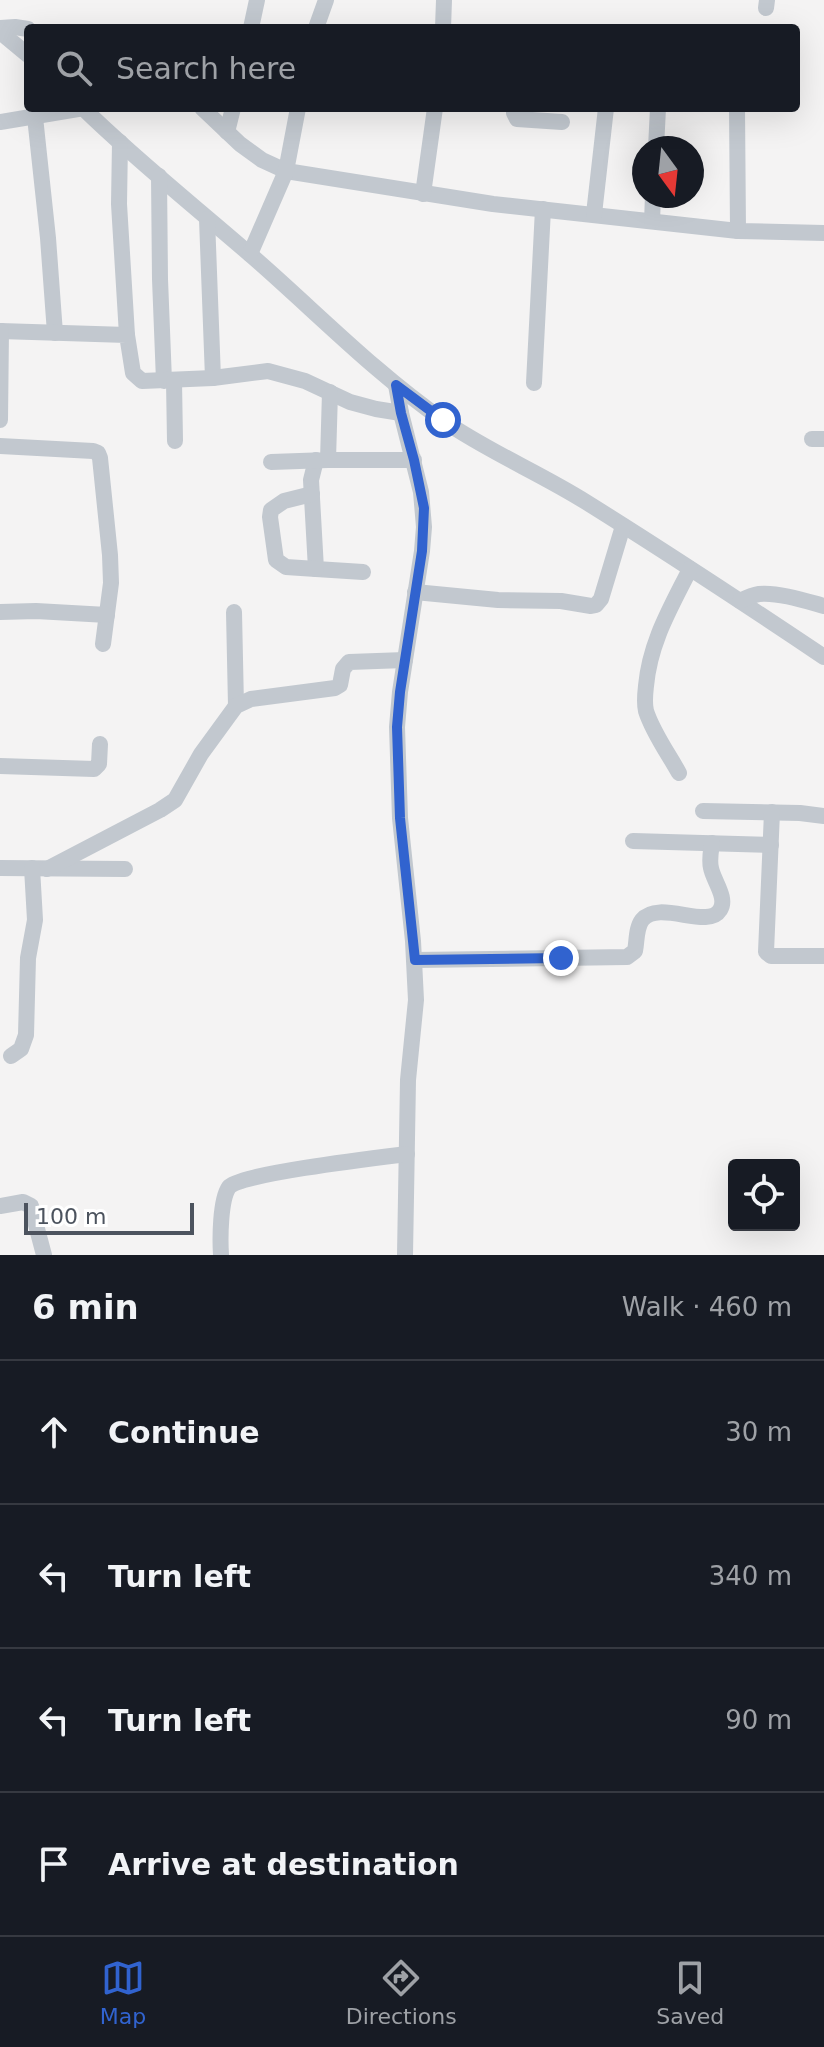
<!DOCTYPE html>
<meta charset="utf-8">
<style>
body{margin:0;font-family:"DejaVu Sans",sans-serif;background:#20242c;color:#f1f3f6}
.controls{position:absolute;right:24px;bottom:24px;display:grid;overflow:hidden;border-radius:8px;box-shadow:0 8px 32px #0002}
.controls button{width:72px;height:72px;display:grid;place-items:center;padding:0;border:0;border-bottom:2px solid #363941;background:#171b24;color:#f1f3f6;font:40px sans-serif}
.compass{position:absolute;left:632px;top:136px;width:72px;height:72px;border-radius:50%;background:#171b24;box-shadow:0 8px 32px #0002;rotate:165deg}
.scale{position:absolute;left:24px;bottom:20px;width:170px;box-sizing:border-box;padding-left:8px;border:4px solid #4c535e;border-top:0;font-size:22px;line-height:28px;white-space:nowrap;color:#4c535e;-webkit-text-stroke:6px #fff;paint-order:stroke}
.stop{position:absolute;width:24px;height:24px;margin:-18px;border:6px solid #3163cf;border-radius:50%;background:#fff}
.stop.end{background:#3163cf;border-color:#fff;box-shadow:0 2px 8px #0008}
.list{margin:0;padding:0;list-style:none}
h2{display:flex;justify-content:space-between;align-items:center;height:104px;margin:0;padding:0 32px;font-size:34px}
h2 small{font-size:26px;font-weight:400;color:#9ea1a6}
.list li{display:grid;grid-template-columns:52px 1fr auto;gap:24px;align-items:center;box-sizing:border-box;height:144px;padding:0 32px;border-top:2px solid #363941}
.list b{display:block;font-size:30px;white-space:nowrap}
.list em{font-size:26px;font-style:normal;color:#9ea1a6}
.icon{flex:none;width:44px;height:44px;fill:none;stroke:currentColor;stroke-width:2;stroke-linecap:round;stroke-linejoin:round}
.map{position:relative;flex:none;width:824px;height:1255px;overflow:hidden}
.search{position:absolute;background:#171b24;box-shadow:0 8px 32px #0002;left:24px;right:24px;top:24px;height:88px;display:flex;align-items:center;gap:20px;box-sizing:border-box;padding:0 28px;border-radius:8px;color:#9ea1a6;font-size:30px}
.sheet{height:680px;background:#171b24}
nav{display:flex;justify-content:space-around;align-items:center;box-sizing:border-box;height:112px;border-top:2px solid #363941;background:#171b24;font-size:22px;color:#9ea1a6}
nav a{display:grid;justify-items:center;gap:4px}
nav .on{color:#3163cf}
.map>svg:first-child{display:block}
.lines{fill:none;stroke-linecap:round;stroke-linejoin:round}
.minor{stroke:#c2c8cf;stroke-width:16}
.route{stroke:#3163cf;stroke-width:10}
</style>
<div class="map">
<svg width="824" height="1255" viewBox="0 0 824 1255">
<rect width="100%" height="100%" fill="#f4f3f3"/>
<g class="lines">
<g class="minor">
<polyline points="766,8 767,0"/>
<polyline points="0,28 15,27 28,29"/>
<polyline points="251,28 257,0"/>
<polyline points="316,28 326,0"/>
<polyline points="443,28 444,0"/>
<polyline points="0,32 28,55"/>
<path d="M 83,108 C 139,163 202,212 261,264 C 321,317 378,375 444,421 C 489,452 540,473 586,502 C 666,552 745,604 824,657"/>
<polyline points="202,108 240,144 262,160 286,171 493,204 738,231 824,233"/>
<polyline points="515,108 514,113 517,119 562,122"/>
<polyline points="737,108 738,231"/>
<polyline points="35,117 48,238 55,333"/>
<polyline points="0,122 84,108"/>
<polyline points="227,132 233,108"/>
<polyline points="120,142 119,204 127,335"/>
<polyline points="656,148 658,108"/>
<polyline points="159,176 160,279 164,381"/>
<polyline points="423,194 435,108"/>
<polyline points="594,214 606,108"/>
<polyline points="207,219 213,378"/>
<polyline points="652,221 653,196"/>
<polyline points="250,254 286,171 298,108"/>
<polyline points="0,331 127,335 133,373 142,381 213,378 268,371 305,381 350,402 376,409 401,413"/>
<polyline points="174,381 175,441"/>
<polyline points="534,383 543,209"/>
<polyline points="396,385 401,413 421,492 424,527 422,551 400,692 397,727 400,818 413,941 416,1000 408,1080 405,1255"/>
<polyline points="0,420 1,331"/>
<polyline points="812,439 824,439"/>
<polyline points="0,446 93,451 98,453 100,458 110,555 111,583 103,644"/>
<polyline points="316,460 311,480 316,569 363,572"/>
<polyline points="328,460 414,460"/>
<polyline points="271,462 328,460 330,392"/>
<polyline points="312,494 284,501 271,510 270,517 276,560 286,567 316,569"/>
<polyline points="415,592 498,600 561,601 591,606 596,605 601,599 623,526"/>
<path d="M 740,601 C 746,598 752,595 759,594 C 778,592 806,601 824,606"/>
<polyline points="0,612 36,611 107,615"/>
<polyline points="234,612 236,706"/>
<polyline points="0,766 94,769 99,764 100,744"/>
<path d="M 679,773 C 668,753 653,733 646,711 C 644,703 645,695 646,686 C 650,642 670,609 690,569"/>
<polyline points="703,811 800,813 824,816"/>
<polyline points="772,812 766,952 771,956 824,956"/>
<polyline points="633,841 771,845"/>
<polyline points="0,868 125,869"/>
<polyline points="47,869 160,810 175,800 201,754 236,706 251,699 335,688 340,685 343,669 349,662 405,660"/>
<path d="M 415,960 L 627,957 L 635,951 C 637,941 636,928 642,920 C 659,899 708,930 720,910 C 728,898 713,880 711,868 C 709,860 711,851 712,843"/>
<polyline points="11,1056 21,1049 26,1035 28,958 35,920 32,868"/>
<polyline points="0,1206 23,1202 31,1206 44,1255"/>
<path d="M 221,1255 C 220,1239 220,1200 229,1187 C 238,1174 383,1157 407,1154"/>
</g>
</g>
<g class="lines">
<polyline class="route" points="443,420 396,385 401,413 414,460 424,508 422,551 400,692 397,727 400,818 415,960 561,958"/>
</g>
</svg>
<div class="controls">
<button><svg class="icon" aria-label="locate" viewBox="0 0 24 24"><circle cx="12" cy="12" r="6"/><path d="M12 2v4M12 18v4M2 12h4M18 12h4"/></svg></button>
</div>
<svg class="compass" viewBox="-18 -18 36 36"><path d="M0-13l5 13h-10z" fill="#e53935"/><path d="M0 13l5-13h-10z" fill="#9ea1a6"/></svg>
<div class="scale">100 m</div>
<div class="stop" style="left:443px;top:420px"></div>
<div class="stop end" style="left:561px;top:958px"></div>
<div class="search"><svg class="icon" aria-label="search" viewBox="0 0 24 24"><circle cx="10" cy="10" r="6"/><path d="M15 15l6 6"/></svg>Search here</div>
</div>
<section class="sheet">
<h2>6 min<small>Walk · 460 m</small></h2>
<ul class="list">
<li><svg class="icon" aria-label="ahead" viewBox="0 0 24 24"><path d="M12 20V5M6 11l6-6 6 6"/></svg><div><b>Continue</b></div><em>30 m</em></li>
<li><svg class="icon" aria-label="left" viewBox="0 0 24 24"><path d="M17 20v-9H6M10 6l-5 5 5 5"/></svg><div><b>Turn left</b></div><em>340 m</em></li>
<li><svg class="icon" aria-label="left" viewBox="0 0 24 24"><path d="M17 20v-9H6M10 6l-5 5 5 5"/></svg><div><b>Turn left</b></div><em>90 m</em></li>
<li><svg class="icon" aria-label="arrive" viewBox="0 0 24 24"><path d="M6 21V4h12l-3 4 3 4H6"/></svg><div><b>Arrive at destination</b></div></li>
</ul>
</section>
<nav>
<a class="on"><svg class="icon" aria-label="map" viewBox="0 0 24 24"><path d="M3 6l6-2 6 2 6-2v14l-6 2-6-2-6 2zM9 4v14M15 6v14"/></svg>Map</a>
<a><svg class="icon" aria-label="directions" viewBox="0 0 24 24"><path d="M12 3l9 9-9 9-9-9zM9 14v-3h6M13 9l2 2-2 2"/></svg>Directions</a>
<a><svg class="icon" aria-label="saved" viewBox="0 0 24 24"><path d="M7 4h10v16l-5-4-5 4z"/></svg>Saved</a>
</nav>
